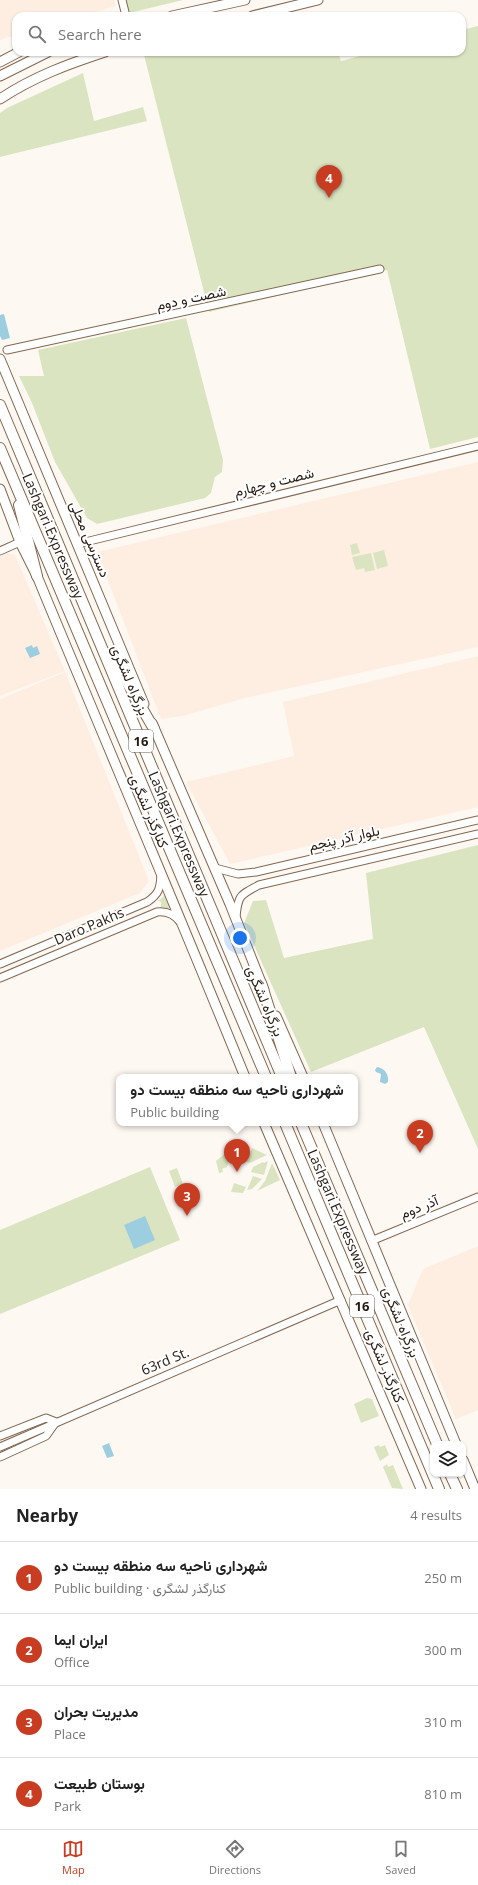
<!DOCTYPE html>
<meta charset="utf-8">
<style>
body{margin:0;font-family:"Open Sans",Vazirmatn,sans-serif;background:#f2f2f2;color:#222}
.controls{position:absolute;right:12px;bottom:12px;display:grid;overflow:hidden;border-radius:8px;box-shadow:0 1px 3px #0004}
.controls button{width:36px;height:36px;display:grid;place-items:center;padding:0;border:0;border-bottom:1px solid #e0e0e0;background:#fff;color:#222;font:20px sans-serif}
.you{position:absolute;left:240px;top:938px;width:14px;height:14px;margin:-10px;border:3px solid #fff;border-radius:50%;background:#1a73e8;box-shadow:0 0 0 6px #1a73e833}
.badge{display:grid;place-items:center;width:26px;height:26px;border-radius:50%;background:#c83d21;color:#fff;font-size:13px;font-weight:700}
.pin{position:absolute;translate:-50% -33px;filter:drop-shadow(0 1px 2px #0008)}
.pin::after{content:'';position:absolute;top:21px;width:14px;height:12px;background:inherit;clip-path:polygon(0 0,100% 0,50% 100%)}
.popup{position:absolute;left:116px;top:1074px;width:242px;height:52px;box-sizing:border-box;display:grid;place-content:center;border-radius:8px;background:#fff;filter:drop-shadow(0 1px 3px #0005);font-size:13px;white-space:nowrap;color:#767676}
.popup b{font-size:15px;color:#222}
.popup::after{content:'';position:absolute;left:50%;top:100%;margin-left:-8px;border:8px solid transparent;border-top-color:#fff}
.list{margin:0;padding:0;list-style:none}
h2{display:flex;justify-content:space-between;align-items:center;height:52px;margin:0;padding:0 16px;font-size:17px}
h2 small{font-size:13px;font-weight:400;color:#767676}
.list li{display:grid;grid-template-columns:26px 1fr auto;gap:12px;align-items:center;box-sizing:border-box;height:72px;padding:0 16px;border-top:1px solid #e0e0e0}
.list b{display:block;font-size:15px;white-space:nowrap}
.list p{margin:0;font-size:13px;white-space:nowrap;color:#767676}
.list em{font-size:13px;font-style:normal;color:#767676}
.icon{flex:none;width:22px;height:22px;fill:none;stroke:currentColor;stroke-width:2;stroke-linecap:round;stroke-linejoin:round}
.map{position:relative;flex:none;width:478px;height:1489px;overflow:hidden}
.search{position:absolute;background:#fff;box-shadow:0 1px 3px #0004;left:12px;right:12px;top:12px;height:44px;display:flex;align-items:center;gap:10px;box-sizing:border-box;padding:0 14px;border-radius:12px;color:#767676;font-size:15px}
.sheet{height:340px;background:#fff}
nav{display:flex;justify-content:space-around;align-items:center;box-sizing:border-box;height:56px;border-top:1px solid #e0e0e0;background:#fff;font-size:11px;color:#767676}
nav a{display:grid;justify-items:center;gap:2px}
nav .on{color:#c83d21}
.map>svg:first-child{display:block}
.built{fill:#feeee2}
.green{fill:#dae4c1}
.water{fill:#9dcedf}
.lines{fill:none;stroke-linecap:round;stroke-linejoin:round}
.minor-casing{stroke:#836750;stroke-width:9}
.major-casing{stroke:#836750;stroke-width:11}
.highway-casing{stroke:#836750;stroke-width:12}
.minor{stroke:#fff;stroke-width:7}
.major{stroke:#fff;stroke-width:9}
.highway{stroke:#fff;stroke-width:10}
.labels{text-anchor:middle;stroke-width:4;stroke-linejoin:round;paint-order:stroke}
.shield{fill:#fff;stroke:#665e58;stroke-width:1}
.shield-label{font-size:13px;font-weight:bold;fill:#251910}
.street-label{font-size:14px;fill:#251910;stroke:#fff}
</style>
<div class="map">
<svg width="478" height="1489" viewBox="0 0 478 1489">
<rect width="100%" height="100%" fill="#fef8f2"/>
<g class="built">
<polygon points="0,0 114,0 116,6 83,16 16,16 16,35 0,40"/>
<polygon points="478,462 478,647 245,698 183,716 161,719 97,552"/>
<polygon points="7,553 15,555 65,671 0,696 0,557"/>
<polygon points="478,656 478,807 230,864 186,782 294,756 283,702"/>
<polygon points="65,672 149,881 140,893 0,951 0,699"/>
<polygon points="478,1246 478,1410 456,1419 408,1305 423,1269"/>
</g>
<g class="green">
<polygon points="126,0 183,0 129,13"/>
<polygon points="478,26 478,437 430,449 387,270 209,312 144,55 156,52 338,52 341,61 375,52 462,52 462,30"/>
<polygon points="83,73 94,121 143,107 147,121 0,157 0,113 7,108"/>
<polygon points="186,318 223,460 222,472 215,477 211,493 205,498 97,524 87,518 55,462 32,403 19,376 44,376 38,350"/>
<polygon points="357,543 360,553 352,555 350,545"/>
<polygon points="384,550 388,566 377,569 373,553"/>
<polygon points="371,553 375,570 365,572 364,568 356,570 352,557"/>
<polygon points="478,845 478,1149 424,1027 311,1072 244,923 253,901 266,900 284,958 373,939 366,873"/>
<polygon points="165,892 171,908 161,908 161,902 158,901 163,897"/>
<polygon points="242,1147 250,1147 246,1156 232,1151"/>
<polygon points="252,1148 267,1155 250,1163 246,1162"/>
<polygon points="230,1152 231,1152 227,1167 222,1169 223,1172 219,1173 216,1161 226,1153"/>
<polygon points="268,1161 264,1175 251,1172 253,1167 263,1162 264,1163"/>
<polygon points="272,1163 280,1180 257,1191 265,1181"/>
<polygon points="150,1167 180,1240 0,1314 0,1230"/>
<polygon points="177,1168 183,1184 175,1187 169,1171"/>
<polygon points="253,1176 262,1179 252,1189 247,1190"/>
<polygon points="234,1183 246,1187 243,1193 231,1192"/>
<polygon points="367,1398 372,1399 379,1416 361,1423 354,1404"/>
<polygon points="379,1445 380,1447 385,1445 389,1455 380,1461 374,1447"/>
<polygon points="387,1464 388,1467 393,1465 403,1489 392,1488 383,1467"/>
</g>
<g class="water">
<polygon points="4,314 10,338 2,340 0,336 0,315"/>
<polygon points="32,645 33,648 37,646 40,654 30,658 25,648"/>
<path d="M 377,1067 C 385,1068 389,1075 388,1082 L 385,1084 L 380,1082 L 381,1074 L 376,1072 L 375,1070 Z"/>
<polygon points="145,1216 155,1240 134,1249 124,1225"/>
<polygon points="109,1443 114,1456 107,1458 102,1446"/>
</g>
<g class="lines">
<defs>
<g id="minor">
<polyline points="122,0 125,12"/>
<polyline points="7,350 380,269"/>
<polyline points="77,544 478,446"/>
<polyline points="0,551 20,542"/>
<polyline points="215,868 238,874 256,872 478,820"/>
<path d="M 236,917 C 238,895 240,895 259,885 L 478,834"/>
<path d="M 0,964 L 147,902 C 159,894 160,889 161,875"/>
<path d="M 0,978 L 157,912 C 167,911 174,914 180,922"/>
<polyline points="371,1241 478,1197"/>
<polyline points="0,1436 46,1418 56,1422 46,1436 0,1457"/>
<polyline points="0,1447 341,1300"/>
</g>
<g id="major">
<polyline points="172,16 245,0"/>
<polyline points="252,16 318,0"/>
<polyline points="0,62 19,52"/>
<polyline points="0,76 48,52"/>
<path d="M 0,99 C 33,77 68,64 105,52"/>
<polyline points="0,359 144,704"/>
<path d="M 0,489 L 20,542 L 37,576 C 106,743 177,909 245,1077"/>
<polyline points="152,723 230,904 264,990"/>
<polyline points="276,1016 303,1077"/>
<polyline points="264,1123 421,1489"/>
<polyline points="323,1123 456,1444"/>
<polyline points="463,1460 475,1489"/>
</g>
<g id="highway">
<polyline points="0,405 282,1077"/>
<polyline points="0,448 266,1077"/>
<polyline points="19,505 37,576"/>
<polyline points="110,653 154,729"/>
<polyline points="261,983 291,1077"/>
<polyline points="285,1123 439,1489"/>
<polyline points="301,1123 437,1444"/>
<polyline points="450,1474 457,1489"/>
</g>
</defs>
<use href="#minor" class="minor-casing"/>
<use href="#major" class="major-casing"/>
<use href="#highway" class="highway-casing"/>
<use href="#minor" class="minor"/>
<use href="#major" class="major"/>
<use href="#highway" class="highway"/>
</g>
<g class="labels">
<g class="shield">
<rect x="129" y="730" width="24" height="22" rx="3"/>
<rect x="350" y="1295" width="24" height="22" rx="3"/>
</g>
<g class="shield-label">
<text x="141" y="746">16</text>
<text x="362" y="1311">16</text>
</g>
<g class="street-label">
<text transform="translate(191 298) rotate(-12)" y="5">شصت و دوم</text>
<text transform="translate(274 482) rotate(-14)" y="5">شصت و چهارم</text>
<text transform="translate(53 536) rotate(67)" y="5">Lashgari Expressway</text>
<text transform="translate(90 539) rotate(67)" y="5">دسترسی محلی</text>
<text transform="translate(130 680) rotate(67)" y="5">بزرگراه لشگری</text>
<text transform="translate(149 811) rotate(67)" y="5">کنارگذر لشگری</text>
<text transform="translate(179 834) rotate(67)" y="5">Lashgari Expressway</text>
<text transform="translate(344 838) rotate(-13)" y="5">بلوار آذر پنجم</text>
<text transform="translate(89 926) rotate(-23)" y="5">Daro Pakhs</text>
<text transform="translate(265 1001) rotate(67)" y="5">بزرگراه لشگری</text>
<text transform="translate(419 1207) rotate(-22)" y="5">آذر دوم</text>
<text transform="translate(338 1212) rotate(67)" y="5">Lashgari Expressway</text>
<text transform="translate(401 1322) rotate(67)" y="5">بزرگراه لشگری</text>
<text transform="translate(165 1361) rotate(-23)" y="5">63rd St.</text>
<text transform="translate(385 1366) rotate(67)" y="5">کنارگذر لشگری</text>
</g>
</g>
</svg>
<div class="controls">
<button><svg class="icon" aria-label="layers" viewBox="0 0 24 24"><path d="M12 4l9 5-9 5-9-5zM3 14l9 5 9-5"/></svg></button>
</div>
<div class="you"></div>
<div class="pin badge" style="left:237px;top:1172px">1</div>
<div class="popup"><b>شهرداری ناحیه سه منطقه بیست دو</b>Public building</div>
<div class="pin badge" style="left:420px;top:1153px">2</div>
<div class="pin badge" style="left:187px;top:1216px">3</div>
<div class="pin badge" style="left:329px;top:198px">4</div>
<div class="search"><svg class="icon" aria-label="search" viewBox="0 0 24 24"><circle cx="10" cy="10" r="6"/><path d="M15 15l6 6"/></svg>Search here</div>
</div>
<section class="sheet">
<h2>Nearby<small>4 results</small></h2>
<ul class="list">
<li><span class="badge">1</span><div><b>شهرداری ناحیه سه منطقه بیست دو</b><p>Public building · کنارگذر لشگری</p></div><em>250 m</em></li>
<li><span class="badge">2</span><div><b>ایران ایما</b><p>Office</p></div><em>300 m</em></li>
<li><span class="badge">3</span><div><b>مدیریت بحران</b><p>Place</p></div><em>310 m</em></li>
<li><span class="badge">4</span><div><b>بوستان طبیعت</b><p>Park</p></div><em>810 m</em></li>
</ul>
</section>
<nav>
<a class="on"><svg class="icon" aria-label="map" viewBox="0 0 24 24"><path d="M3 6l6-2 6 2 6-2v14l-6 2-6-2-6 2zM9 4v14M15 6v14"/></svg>Map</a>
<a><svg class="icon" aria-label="directions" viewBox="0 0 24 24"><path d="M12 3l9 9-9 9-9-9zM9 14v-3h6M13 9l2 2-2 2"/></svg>Directions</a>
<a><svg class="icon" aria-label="saved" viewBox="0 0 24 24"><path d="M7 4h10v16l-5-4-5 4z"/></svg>Saved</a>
</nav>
